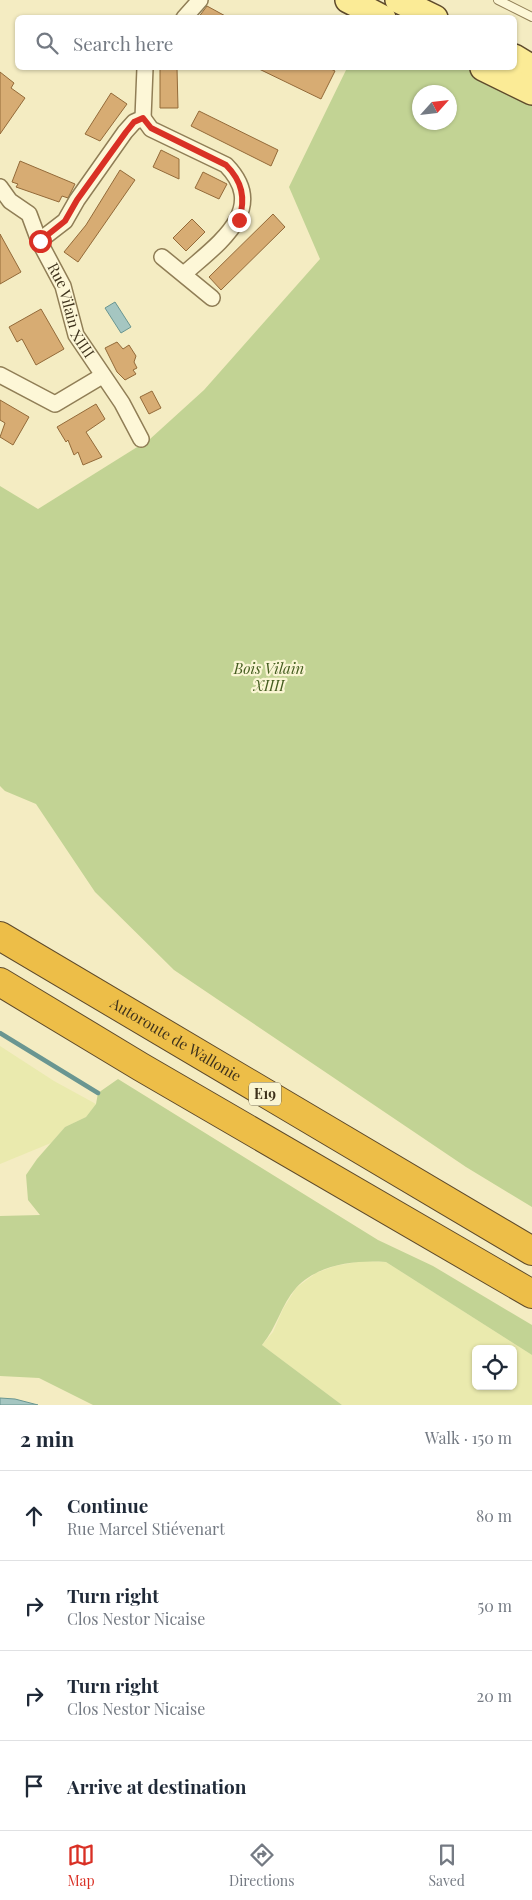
<!DOCTYPE html>
<meta charset="utf-8">
<style>
body{margin:0;font-family:"Playfair Display",serif;background:#f2f2f3;color:#1f2937}
.controls{position:absolute;right:15px;bottom:15px;display:grid;overflow:hidden;border-radius:8px;box-shadow:0 1px 4px #0004}
.controls button{width:45px;height:45px;display:grid;place-items:center;padding:0;border:0;border-bottom:1px solid #e0e1e3;background:#fff;color:#1f2937;font:25px sans-serif}
.compass{position:absolute;left:412px;top:85px;width:45px;height:45px;border-radius:50%;background:#fff;box-shadow:0 1px 4px #0004;rotate:63deg}
.stop{position:absolute;width:15px;height:15px;margin:-11px;border:4px solid #d93025;border-radius:50%;background:#fff}
.stop.end{background:#d93025;border-color:#fff;box-shadow:0 1px 5px #0008}
.list{margin:0;padding:0;list-style:none}
h2{display:flex;justify-content:space-between;align-items:center;height:65px;margin:0;padding:0 20px;font-size:21px}
h2 small{font-size:16px;font-weight:400;color:#747a83}
.list li{display:grid;grid-template-columns:32px 1fr auto;gap:15px;align-items:center;box-sizing:border-box;height:90px;padding:0 20px;border-top:1px solid #e0e1e3}
.list b{display:block;font-size:19px;white-space:nowrap}
.list p{margin:0;font-size:16px;white-space:nowrap;color:#747a83}
.list em{font-size:16px;font-style:normal;color:#747a83}
.icon{flex:none;width:28px;height:28px;fill:none;stroke:currentColor;stroke-width:2;stroke-linecap:round;stroke-linejoin:round}
.map{position:relative;flex:none;width:532px;height:1405px;overflow:hidden}
.search{position:absolute;background:#fff;box-shadow:0 1px 4px #0004;left:15px;right:15px;top:15px;height:55px;display:flex;align-items:center;gap:12px;box-sizing:border-box;padding:0 18px;border-radius:8px;color:#747a83;font-size:19px}
.sheet{height:425px;background:#fff}
nav{display:flex;justify-content:space-around;align-items:center;box-sizing:border-box;height:70px;border-top:1px solid #e0e1e3;background:#fff;font-size:14px;color:#747a83}
nav a{display:grid;justify-items:center;gap:2px}
nav .on{color:#d93025}
.map>svg:first-child{display:block}
.farmland{fill:#eaeaae;fill-rule:evenodd}
.green{fill:#c2d394;fill-rule:evenodd}
.water{fill:#a5c6c1;stroke:#6a9691}
.lines{fill:none;stroke-linecap:round;stroke-linejoin:round}
.stream{stroke:#6a9691;stroke-width:4.5}
.building{fill:#d7ac73;stroke:#936a39}
.lane-casing{stroke:#907e56;stroke-width:10}
.street-casing{stroke:#907e56;stroke-width:18}
.primary-casing{stroke:#5e4a2b;stroke-width:28}
.highway-casing{stroke:#5e4a2b;stroke-width:30}
.lane{stroke:#fdf7d7;stroke-width:8}
.street{stroke:#fdf7d7;stroke-width:15}
.primary{stroke:#fbeb96;stroke-width:25}
.highway{stroke:#edbe48;stroke-width:28}
.route{stroke:#d93025;stroke-width:6}
.labels{text-anchor:middle;stroke-width:4.5;stroke-linejoin:round;paint-order:stroke}
.shield{fill:#faf5d3;stroke:#766c53;stroke-width:1}
.shield-label{font-size:14px;font-weight:bold;fill:#3e321c}
.street-label{font-size:15px;fill:#3e321c;stroke:#faf5d3}
.park-label{font-size:15px;font-style:italic;fill:#455d20;stroke:#faf5d3}
</style>
<div class="map">
<svg width="532" height="1405" viewBox="0 0 532 1405">
<rect width="100%" height="100%" fill="#f4ecc2"/>
<g class="farmland">
<polygon points="0,1046 54,1081 96,1104 86,1117 65,1127 51,1143 0,1164"/>
<path d="M 362,1261 L 386,1262 L 532,1355 L 532,1405 L 342,1405 L 262,1345 L 273,1332 L 283,1309 L 296,1288 L 316,1273 L 335,1266 ZM 476,1349 L 513,1349 L 513,1386 L 476,1386 Z"/>
</g>
<g class="green">
<path d="M 347,68 L 466,68 L 532,100 L 532,1207 L 466,1167 L 174,970 L 95,892 L 36,804 L 5,791 L 0,786 L 0,486 L 38,509 L 150,439 L 204,390 L 320,259 L 289,187 ZM 420,92 L 450,92 L 450,122 L 420,122 Z"/>
<path d="M 118,1079 L 378,1240 L 433,1266 L 532,1325 L 532,1355 L 386,1262 C 355,1260 318,1264 296,1288 C 281,1305 277,1327 262,1345 L 342,1405 L 93,1405 L 39,1378 L 0,1376 L 0,1216 L 40,1215 L 28,1200 L 26,1175 L 37,1159 L 65,1127 L 86,1117 L 96,1104 L 98,1093 Z"/>
</g>
<g class="water">
<polygon points="115,302 131,327 121,333 105,308"/>
<polygon points="0,1398 15,1399 38,1405 0,1405"/>
</g>
<g class="lines">
<polyline class="stream" points="0,1033 98,1093"/>
</g>
<g class="building">
<polygon points="207,6 229,18 198,18"/>
<polygon points="160,68 177,68 178,108 160,108"/>
<polygon points="257,68 329,68 335,71 321,99"/>
<polygon points="0,72 14,83 11,88 25,98 0,134"/>
<polygon points="111,93 127,104 100,141 85,134"/>
<polygon points="199,111 278,150 271,166 191,126"/>
<polygon points="161,150 179,159 179,179 153,167"/>
<polygon points="20,161 75,184 68,198 62,196 59,202 16,187 18,184 12,182"/>
<polygon points="120,170 135,180 78,262 64,252 86,225"/>
<polygon points="203,172 227,184 219,199 195,188"/>
<polygon points="273,214 285,227 221,290 209,277"/>
<polygon points="192,219 205,232 186,251 173,238"/>
<polygon points="0,234 21,272 0,284"/>
<polygon points="41,309 64,349 36,365 22,339 17,342 9,327"/>
<polygon points="117,342 123,349 129,345 136,356 134,362 137,368 133,370 136,374 125,380 117,372 105,348"/>
<polygon points="152,391 161,408 149,414 140,397"/>
<polygon points="0,400 29,417 13,445 0,437 5,423 0,420"/>
<polygon points="96,404 105,419 86,432 102,457 83,465 78,452 74,455 68,440 66,442 57,427"/>
</g>
<g class="lines">
<defs>
<polyline id="lane" points="498,0 532,17"/>
<g id="street">
<polyline points="184,18 200,0"/>
<path d="M 143,118 L 151,129 L 226,165 C 270,210 216,245 184,274"/>
<path id="s1" d="M 0,187 L 10,201 L 29,214 L 39,241 L 63,286 L 76,335 L 122,403 L 141,439"/>
<polyline points="39,241 65,221 77,200 125,132 134,122 143,118 145,68"/>
<polyline points="162,257 212,298"/>
<polyline points="0,375 55,404 102,376"/>
</g>
<g id="primary">
<polyline points="348,0 383,18"/>
<polyline points="398,0 435,18"/>
<polyline points="514,57 532,68"/>
<polyline points="483,68 532,92"/>
</g>
<g id="highway">
<path id="s2" d="M 0,936 L 532,1251"/>
<polyline points="0,982 141,1067 532,1294"/>
</g>
</defs>
<use href="#lane" class="lane-casing"/>
<use href="#street" class="street-casing"/>
<use href="#primary" class="primary-casing"/>
<use href="#highway" class="highway-casing"/>
<use href="#lane" class="lane"/>
<use href="#street" class="street"/>
<use href="#primary" class="primary"/>
<use href="#highway" class="highway"/>
</g>
<g class="lines">
<path class="route" d="M 40,241 L 65,221 L 77,200 L 126,132 L 134,122 L 143,118 L 151,128 L 226,165 C 242,181 246,198 239,220"/>
</g>
<g class="labels">
<rect class="shield" x="249" y="1082.5" width="32" height="23" rx="4"/>
<g class="shield-label">
<text x="265" y="1099">E19</text>
</g>
<g class="street-label">
<text dy="5" stroke="none"><textPath href="#s1" startOffset="146">Rue Vilain XIIII</textPath></text>
<text dy="5" stroke="none"><textPath href="#s2" startOffset="204">Autoroute de Wallonie</textPath></text>
</g>
<g class="park-label">
<text x="269" y="674">Bois Vilain<tspan x="269" dy="17">XIIII</tspan></text>
</g>
</g>
</svg>
<div class="controls">
<button><svg class="icon" aria-label="locate" viewBox="0 0 24 24"><circle cx="12" cy="12" r="6"/><path d="M12 2v4M12 18v4M2 12h4M18 12h4"/></svg></button>
</div>
<svg class="compass" viewBox="-18 -18 36 36"><path d="M0-13l5 13h-10z" fill="#e53935"/><path d="M0 13l5-13h-10z" fill="#747a83"/></svg>
<div class="stop" style="left:40px;top:241px"></div>
<div class="stop end" style="left:239px;top:220px"></div>
<div class="search"><svg class="icon" aria-label="search" viewBox="0 0 24 24"><circle cx="10" cy="10" r="6"/><path d="M15 15l6 6"/></svg>Search here</div>
</div>
<section class="sheet">
<h2>2 min<small>Walk · 150 m</small></h2>
<ul class="list">
<li><svg class="icon" aria-label="ahead" viewBox="0 0 24 24"><path d="M12 20V5M6 11l6-6 6 6"/></svg><div><b>Continue</b><p>Rue Marcel Stiévenart</p></div><em>80 m</em></li>
<li><svg class="icon" aria-label="right" viewBox="0 0 24 24"><path d="M7 20v-9h11M14 6l5 5-5 5"/></svg><div><b>Turn right</b><p>Clos Nestor Nicaise</p></div><em>50 m</em></li>
<li><svg class="icon" aria-label="right" viewBox="0 0 24 24"><path d="M7 20v-9h11M14 6l5 5-5 5"/></svg><div><b>Turn right</b><p>Clos Nestor Nicaise</p></div><em>20 m</em></li>
<li><svg class="icon" aria-label="arrive" viewBox="0 0 24 24"><path d="M6 21V4h12l-3 4 3 4H6"/></svg><div><b>Arrive at destination</b></div></li>
</ul>
</section>
<nav>
<a class="on"><svg class="icon" aria-label="map" viewBox="0 0 24 24"><path d="M3 6l6-2 6 2 6-2v14l-6 2-6-2-6 2zM9 4v14M15 6v14"/></svg>Map</a>
<a><svg class="icon" aria-label="directions" viewBox="0 0 24 24"><path d="M12 3l9 9-9 9-9-9zM9 14v-3h6M13 9l2 2-2 2"/></svg>Directions</a>
<a><svg class="icon" aria-label="saved" viewBox="0 0 24 24"><path d="M7 4h10v16l-5-4-5 4z"/></svg>Saved</a>
</nav>
